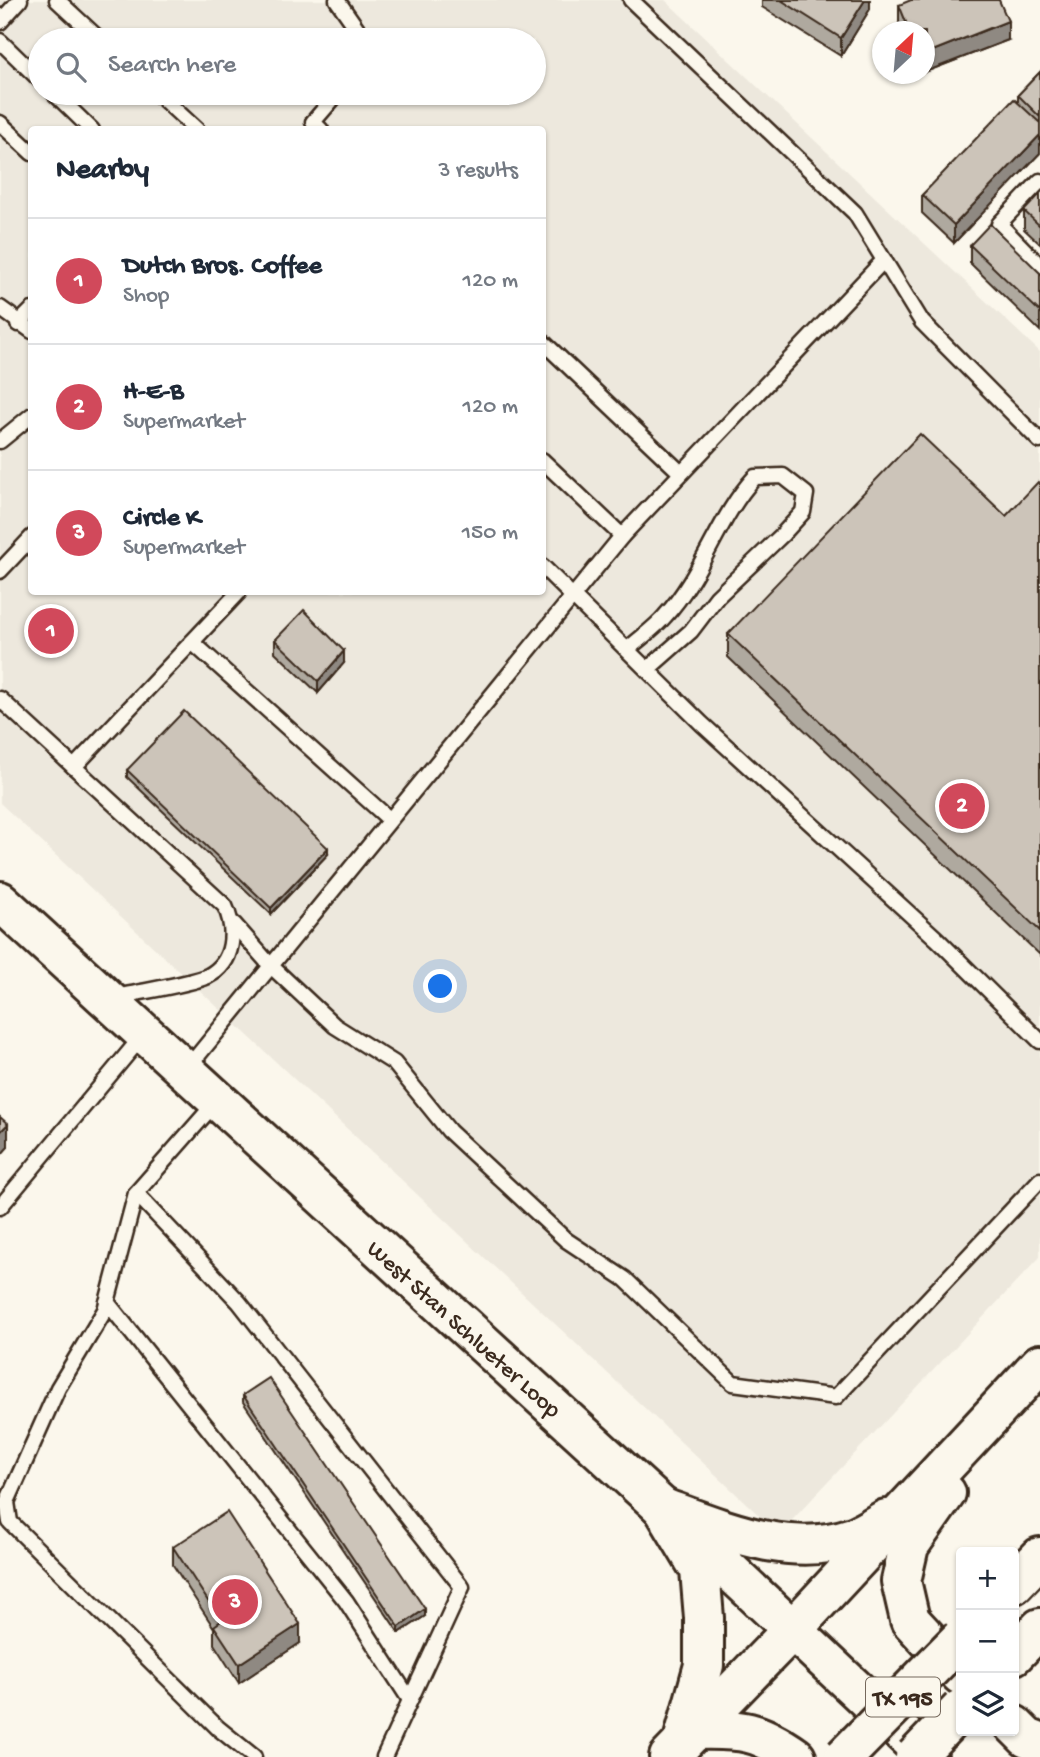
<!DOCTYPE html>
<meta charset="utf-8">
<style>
body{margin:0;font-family:"Gochi Hand",sans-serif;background:#f2f2f3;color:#1f2937}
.controls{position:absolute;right:21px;bottom:21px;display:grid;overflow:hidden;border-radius:7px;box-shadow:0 2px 5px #0004}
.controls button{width:63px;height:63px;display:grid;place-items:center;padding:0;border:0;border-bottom:2px solid #e0e1e3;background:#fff;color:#1f2937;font:35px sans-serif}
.compass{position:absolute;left:872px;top:21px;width:63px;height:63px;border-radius:50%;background:#fff;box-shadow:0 2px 5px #0004;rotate:26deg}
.you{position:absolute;left:441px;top:987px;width:24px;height:24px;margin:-18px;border:5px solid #fff;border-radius:50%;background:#1a73e8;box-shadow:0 0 0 10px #1a73e833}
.badge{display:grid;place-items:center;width:46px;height:46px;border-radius:50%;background:#d1495b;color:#fff;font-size:23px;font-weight:700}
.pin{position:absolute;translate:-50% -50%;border:4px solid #fff;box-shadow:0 2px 7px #0006}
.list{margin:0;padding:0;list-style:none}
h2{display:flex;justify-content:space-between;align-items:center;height:91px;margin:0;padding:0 28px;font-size:30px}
h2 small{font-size:23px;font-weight:400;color:#747a83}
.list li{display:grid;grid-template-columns:46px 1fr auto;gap:21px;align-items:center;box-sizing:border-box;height:126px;padding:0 28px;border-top:2px solid #e0e1e3}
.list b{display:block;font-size:26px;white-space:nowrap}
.list p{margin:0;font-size:23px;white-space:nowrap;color:#747a83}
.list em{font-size:23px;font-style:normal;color:#747a83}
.icon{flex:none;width:38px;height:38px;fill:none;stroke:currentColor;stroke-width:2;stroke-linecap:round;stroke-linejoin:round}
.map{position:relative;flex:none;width:1040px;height:1757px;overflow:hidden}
.search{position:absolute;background:#fff;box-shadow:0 2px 5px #0004;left:28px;top:28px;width:518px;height:77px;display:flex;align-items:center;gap:18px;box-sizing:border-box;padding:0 24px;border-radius:38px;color:#747a83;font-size:26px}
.panel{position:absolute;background:#fff;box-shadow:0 2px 5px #0004;left:28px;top:126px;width:518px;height:469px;border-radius:7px}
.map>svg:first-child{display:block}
.built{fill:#ede8dd;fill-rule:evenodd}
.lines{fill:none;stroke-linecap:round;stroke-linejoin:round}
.lane-casing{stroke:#3b2a1e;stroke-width:19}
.secondary-casing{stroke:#3b2a1e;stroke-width:44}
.highway-casing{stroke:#3b2a1e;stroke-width:44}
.lane{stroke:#fbf7ec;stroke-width:14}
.secondary{stroke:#fbf7ec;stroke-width:38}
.highway{stroke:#fbf7ec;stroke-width:38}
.highway-bridge-casing{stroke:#3b2a1e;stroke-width:44;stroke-linecap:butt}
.highway-bridge{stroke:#fbf7ec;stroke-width:38}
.wall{fill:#afa99f;stroke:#3b2a1e;stroke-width:2}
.shaded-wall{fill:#8f8982;stroke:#3b2a1e;stroke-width:2}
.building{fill:#ccc4b9;stroke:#3b2a1e;stroke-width:2}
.labels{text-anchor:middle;stroke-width:7;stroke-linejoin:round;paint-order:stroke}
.shield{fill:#fbf7ec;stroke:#75685c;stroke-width:2}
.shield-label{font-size:23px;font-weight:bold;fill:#3b2a1e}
.street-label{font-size:24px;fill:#3b2a1e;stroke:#fbf7ec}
</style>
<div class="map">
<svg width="1040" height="1757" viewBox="0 0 1040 1757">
<rect width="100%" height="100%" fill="#fbf7ec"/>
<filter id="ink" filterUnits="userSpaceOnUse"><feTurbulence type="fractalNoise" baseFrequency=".0143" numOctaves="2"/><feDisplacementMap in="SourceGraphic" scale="14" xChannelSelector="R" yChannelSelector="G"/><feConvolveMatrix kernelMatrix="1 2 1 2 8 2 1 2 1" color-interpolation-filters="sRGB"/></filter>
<g filter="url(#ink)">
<path class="built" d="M 0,0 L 665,0 L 1040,352 L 1040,1257 L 779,1534 L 0,803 ZM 40,40 L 534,40 L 534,93 L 40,93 ZM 32,130 L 542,130 L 542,592 L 32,592 Z"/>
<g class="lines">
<defs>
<g id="lane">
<polyline points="57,0 100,40"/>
<polyline points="337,0 358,30 358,40"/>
<polyline points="631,0 855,213 922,322 1040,441"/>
<polyline points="0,22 20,0"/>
<polyline points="0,41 40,80"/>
<polyline points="54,93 92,130"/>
<polyline points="157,93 197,130"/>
<polyline points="0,123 32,153"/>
<polyline points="321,130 313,122 338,93"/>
<polyline points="1040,181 999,224 1040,266"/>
<polyline points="0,308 32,331"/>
<polyline points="18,324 32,310"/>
<polyline points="542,341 681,473"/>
<polyline points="0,441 32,415"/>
<polyline points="542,460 622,536"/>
<polyline points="542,566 702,724 937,939 1040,1041"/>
<polyline points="0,571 32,537"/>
<polyline points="192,642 389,819"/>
<path d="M 628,649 C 640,638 655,628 665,616 C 703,575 718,517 755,477 L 783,476 L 806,494 L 803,512 L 782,535 L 717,597 L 691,631 L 649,668"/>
<path d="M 0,699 L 225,906 C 236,930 235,962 208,976 C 188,985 136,992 112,998"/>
<polyline points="74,767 239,592"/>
<polyline points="234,924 270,965 335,1026 394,1063 449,1131 566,1240 625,1279 733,1383 836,1397 1040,1180"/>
<polyline points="186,1070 622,536 884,260"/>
<polyline points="216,1102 136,1193 105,1310 58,1388 7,1502 10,1522 218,1728 254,1757"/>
<polyline points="136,1193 239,1302 462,1587 384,1757"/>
<polyline points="0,1207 144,1034"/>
<polyline points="107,1302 346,1601 410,1700"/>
</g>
<polyline id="secondary" points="0,901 663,1508 928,1757"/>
<g id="highway">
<polyline points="946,1493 909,1546 901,1581 910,1620 961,1675"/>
<path d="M 663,1508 C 722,1529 789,1559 853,1537 C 864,1533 876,1525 886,1519"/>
<polyline points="663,1508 700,1570 704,1618 704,1665 683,1741"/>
<polyline points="1014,1584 1040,1557"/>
<polyline points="1014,1655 1040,1628"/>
<polyline points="1014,1725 1027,1738 1040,1743"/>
<path d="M 696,1730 C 742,1729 758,1730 796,1757"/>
<polyline points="669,1757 793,1629 1040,1364"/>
</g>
</defs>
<use href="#lane" class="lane-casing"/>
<use href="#secondary" class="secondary-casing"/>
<use href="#highway" class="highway-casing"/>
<use href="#lane" class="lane"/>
<use href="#secondary" class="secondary"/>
<use href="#highway" class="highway"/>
<defs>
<g id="highway-bridge">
<polyline points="844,1757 961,1638"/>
<polyline points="915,1757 961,1709"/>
</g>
</defs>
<use href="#highway-bridge" class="highway-bridge-casing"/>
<use href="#highway-bridge" class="highway-bridge"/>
</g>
<g class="wall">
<polygon points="762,0 870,0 870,9 841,56 762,7"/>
<polygon points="899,5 1008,40 925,72 925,32 903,32 899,23"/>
<polygon points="1040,72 1040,153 954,243 922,213 922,195 1018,102 1018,95"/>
<polygon points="1040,194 1040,244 1024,229 1024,211"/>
<polygon points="970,245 1040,273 1040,331 970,263"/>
<polygon points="1040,484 1040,955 728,657 728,634 1006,516"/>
<polygon points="275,640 344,663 318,693 275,652"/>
<polygon points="127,770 328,854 271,914 127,777"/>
<polygon points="243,1395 425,1616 399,1633 243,1402"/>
<polygon points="173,1547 300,1643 239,1683 214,1644 214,1628 173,1565"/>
</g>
<g class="shaded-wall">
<polygon points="865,0 870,0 870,9 841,56 841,38"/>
<polygon points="1008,21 1008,40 925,72 925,54"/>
<polygon points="1040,135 1040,153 954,243 954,225"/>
<polygon points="344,651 344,663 318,693 318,681"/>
<polygon points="328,848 328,854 271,914 271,908"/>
<polygon points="8,1124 8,1147 0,1156 0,1132"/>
<polygon points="425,1609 425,1616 399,1633 399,1627"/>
<polygon points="300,1624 300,1643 239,1683 239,1664"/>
</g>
<g class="building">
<polygon points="781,0 865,0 841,38"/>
<polygon points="911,0 999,0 1008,21 925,54 925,32 910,32 899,5"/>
<polygon points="1040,72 1040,117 1018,95"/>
<polygon points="1014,99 1040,123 1040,135 954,225 922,195"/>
<polygon points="1040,194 1040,226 1024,211"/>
<polygon points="990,224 1040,273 1040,312 970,245"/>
<polygon points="920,434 1006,516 1038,482 1040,484 1040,931 728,634"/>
<polygon points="304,610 344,651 318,681 275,640"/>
<polygon points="184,711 328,848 271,908 127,770"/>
<polygon points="0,1117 8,1124 0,1132"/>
<polygon points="269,1378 425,1609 399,1627 243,1395"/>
<polygon points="227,1512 300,1624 239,1664 214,1626 221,1621 173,1547"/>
</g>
</g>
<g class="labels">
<rect class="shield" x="866" y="1677.5" width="74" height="39" rx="5"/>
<g class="shield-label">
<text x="903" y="1705">TX 195</text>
</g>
<g class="street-label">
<text transform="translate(465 1328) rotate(42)" y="8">West Stan Schlueter Loop</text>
</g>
</g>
</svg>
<div class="controls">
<button>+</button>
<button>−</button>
<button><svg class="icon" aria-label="layers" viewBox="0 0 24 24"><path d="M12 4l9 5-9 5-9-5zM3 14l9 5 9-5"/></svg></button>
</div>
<svg class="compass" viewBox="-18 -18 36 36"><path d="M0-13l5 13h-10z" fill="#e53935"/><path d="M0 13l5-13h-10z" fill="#747a83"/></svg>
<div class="you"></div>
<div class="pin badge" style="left:51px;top:631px">1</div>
<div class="pin badge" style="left:962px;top:806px">2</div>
<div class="pin badge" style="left:235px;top:1602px">3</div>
<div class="search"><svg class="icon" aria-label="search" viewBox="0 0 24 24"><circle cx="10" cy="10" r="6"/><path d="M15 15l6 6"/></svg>Search here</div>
<section class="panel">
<h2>Nearby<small>3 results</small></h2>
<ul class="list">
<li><span class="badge">1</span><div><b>Dutch Bros. Coffee</b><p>Shop</p></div><em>120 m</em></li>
<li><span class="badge">2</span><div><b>H-E-B</b><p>Supermarket</p></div><em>120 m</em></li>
<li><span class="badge">3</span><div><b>Circle K</b><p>Supermarket</p></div><em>150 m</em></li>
</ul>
</section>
</div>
